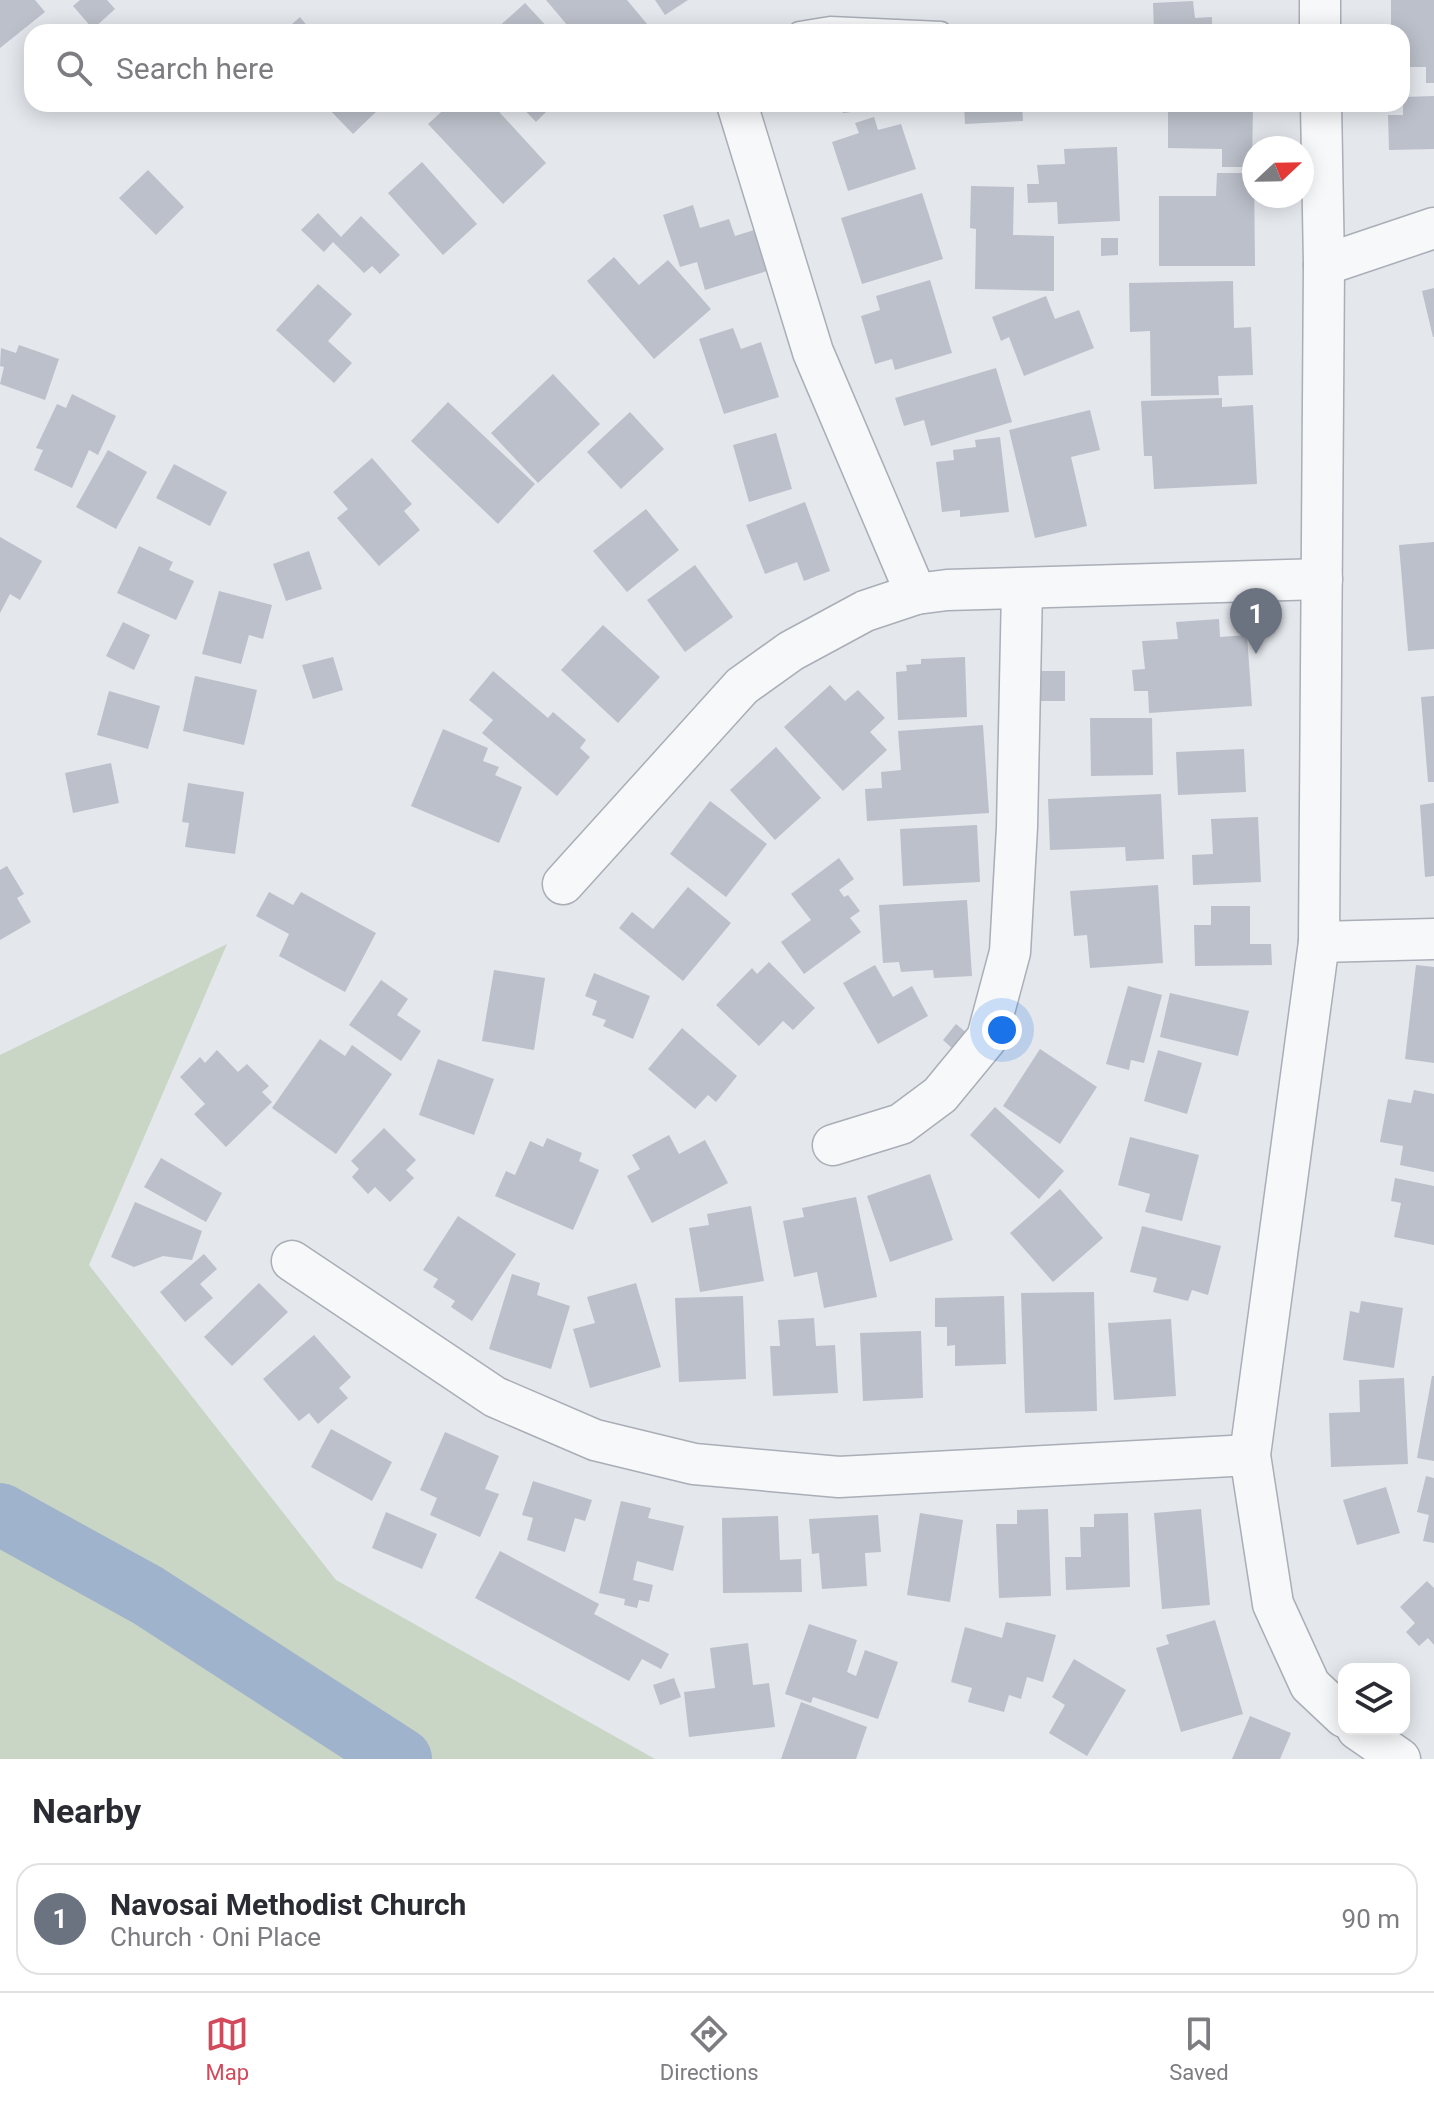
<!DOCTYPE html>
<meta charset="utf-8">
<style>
body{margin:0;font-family:Roboto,sans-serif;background:#f7f7f7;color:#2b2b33}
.controls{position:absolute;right:24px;bottom:24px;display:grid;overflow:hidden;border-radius:16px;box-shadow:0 4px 20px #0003}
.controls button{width:72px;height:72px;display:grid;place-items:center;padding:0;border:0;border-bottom:2px solid #e1e1e2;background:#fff;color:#2b2b33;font:40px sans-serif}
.compass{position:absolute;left:1242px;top:136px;width:72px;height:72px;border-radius:50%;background:#fff;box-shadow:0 4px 20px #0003;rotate:68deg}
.you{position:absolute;left:1002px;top:1030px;width:28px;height:28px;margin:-20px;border:6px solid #fff;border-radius:50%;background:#1a73e8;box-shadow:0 0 0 12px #1a73e833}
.badge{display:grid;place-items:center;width:52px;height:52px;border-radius:50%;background:#d1495b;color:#fff;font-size:26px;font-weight:700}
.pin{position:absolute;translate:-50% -66px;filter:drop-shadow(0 2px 4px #0008)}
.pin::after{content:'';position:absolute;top:42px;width:28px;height:24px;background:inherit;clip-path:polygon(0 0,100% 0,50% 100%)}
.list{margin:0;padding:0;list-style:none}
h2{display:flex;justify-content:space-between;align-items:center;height:104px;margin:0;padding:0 32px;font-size:34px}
h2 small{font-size:26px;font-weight:400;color:#7c7c81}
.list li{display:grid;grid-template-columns:52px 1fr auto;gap:24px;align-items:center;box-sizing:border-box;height:112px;margin:0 16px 16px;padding:0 16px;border:2px solid #e1e1e2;border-radius:24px}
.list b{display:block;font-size:30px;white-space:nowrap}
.list p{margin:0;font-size:26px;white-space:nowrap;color:#7c7c81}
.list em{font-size:26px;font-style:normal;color:#7c7c81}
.icon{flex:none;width:44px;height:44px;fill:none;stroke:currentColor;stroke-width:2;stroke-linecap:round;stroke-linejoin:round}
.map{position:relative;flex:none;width:1434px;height:1759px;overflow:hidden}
.search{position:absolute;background:#fff;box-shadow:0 4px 20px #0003;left:24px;right:24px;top:24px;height:88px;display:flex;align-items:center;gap:20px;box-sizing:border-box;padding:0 28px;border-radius:24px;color:#7c7c81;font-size:30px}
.sheet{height:232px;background:#fff}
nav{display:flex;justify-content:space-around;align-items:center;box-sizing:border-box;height:112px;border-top:2px solid #e1e1e2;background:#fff;font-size:22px;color:#7c7c81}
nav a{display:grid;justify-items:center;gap:4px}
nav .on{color:#d1495b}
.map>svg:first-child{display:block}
.green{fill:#c9d6c5}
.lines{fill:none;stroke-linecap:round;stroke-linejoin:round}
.river{stroke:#9fb4cc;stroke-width:62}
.building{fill:#bbc0ca}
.service-casing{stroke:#a9aeb7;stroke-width:23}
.minor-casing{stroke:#a9aeb7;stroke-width:43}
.service{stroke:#f7f8fa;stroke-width:20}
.minor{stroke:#f7f8fa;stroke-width:40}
</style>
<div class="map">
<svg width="1434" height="1759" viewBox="0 0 1434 1759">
<rect width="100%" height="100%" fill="#e4e7ec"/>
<polygon class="green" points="227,944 89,1265 336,1580 655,1759 0,1759 0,1055"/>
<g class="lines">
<polyline class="river" points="0,1514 147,1595 401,1759"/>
</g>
<g class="building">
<polygon points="0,0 35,0 45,12 0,48"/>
<polygon points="80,0 107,0 115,9 93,29 73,6"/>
<polygon points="546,0 627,0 652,30 573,32"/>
<polygon points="655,0 688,0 665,15"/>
<polygon points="1391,0 1434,0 1434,83 1426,83 1426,67 1402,67 1402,32 1391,32"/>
<polygon points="1193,1 1195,18 1212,17 1212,32 1154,32 1153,3"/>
<polygon points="525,3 552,32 493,32"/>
<polygon points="300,17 312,32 283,32"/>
<polygon points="1434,96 1434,149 1389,150 1388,115 1403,115 1403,97"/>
<polygon points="324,104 376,104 380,108 353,134"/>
<polygon points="450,104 492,104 546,163 503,204 428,124"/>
<polygon points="519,104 554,104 536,122"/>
<polygon points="842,104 904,104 904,106 843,113"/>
<polygon points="964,104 1022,104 1023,121 965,124"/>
<polygon points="1168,104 1253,104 1252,167 1222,167 1222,149 1168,148"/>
<polygon points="874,117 878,130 901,124 916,169 848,191 832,142 859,133 855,123"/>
<polygon points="1117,147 1120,221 1058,224 1057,202 1028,203 1027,184 1039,184 1037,165 1065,164 1064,149"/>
<polygon points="422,162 477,224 443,255 388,193"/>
<polygon points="148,170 184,207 156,235 119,198"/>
<polygon points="1217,173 1254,173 1255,266 1159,266 1159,196 1216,196"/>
<polygon points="971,186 1014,187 1013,235 1054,236 1054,291 975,289 976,229 970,228"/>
<polygon points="922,193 943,259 862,284 841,218"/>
<polygon points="693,205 700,228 729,219 735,236 754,230 767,271 705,290 697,262 680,267 663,215"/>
<polygon points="318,213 341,237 361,216 400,255 380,274 372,266 364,273 333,242 324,252 301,230"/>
<polygon points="1101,238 1118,238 1118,255 1101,256"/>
<polygon points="614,257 639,285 668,260 711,309 654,359 587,281"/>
<polygon points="930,280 952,353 895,370 892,359 875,364 861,316 880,310 876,296"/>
<polygon points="1233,281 1234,328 1251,327 1253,375 1218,376 1219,395 1151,396 1150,331 1130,332 1129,283"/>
<polygon points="318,284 352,314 328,341 352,363 334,383 276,330"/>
<polygon points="1434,288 1434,337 1433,337 1422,291"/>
<polygon points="1046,296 1055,319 1079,310 1094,348 1024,376 1009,337 1001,341 992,317"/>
<polygon points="733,328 741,349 761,342 779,397 724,414 699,339"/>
<polygon points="19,345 59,359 45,400 0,384 4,367 0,366 1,348 16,353"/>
<polygon points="996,368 1012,422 931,446 924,420 904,426 895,398"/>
<polygon points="553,374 600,424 538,483 491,433"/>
<polygon points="72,394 116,416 98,455 89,450 72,488 34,470 43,450 36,448 57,404 66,408"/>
<polygon points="1222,398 1222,407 1253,405 1257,484 1154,489 1152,456 1144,456 1141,401"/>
<polygon points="448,402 535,484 498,524 411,441"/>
<polygon points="1090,410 1100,450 1071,457 1087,526 1035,538 1009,430"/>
<polygon points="630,412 664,449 621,489 587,452"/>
<polygon points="776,433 792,489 749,502 733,445"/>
<polygon points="1000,437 1009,512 960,517 960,510 942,512 936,462 954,460 953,450 976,447 975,440"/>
<polygon points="108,450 147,472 116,529 76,507"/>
<polygon points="372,458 412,504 404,511 420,530 379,566 337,518 348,509 333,492"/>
<polygon points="174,464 227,492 210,526 156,498"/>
<polygon points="805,502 830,571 804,581 797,562 765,574 746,525"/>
<polygon points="646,509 679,550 627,592 593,551"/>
<polygon points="0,537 42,561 20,600 10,594 0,613"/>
<polygon points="1434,542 1434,649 1408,651 1399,545"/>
<polygon points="139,546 173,562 169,570 194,581 176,620 117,593"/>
<polygon points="309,551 322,589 286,601 273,564"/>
<polygon points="695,565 733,617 685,652 647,600"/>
<polygon points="219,591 272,605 263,639 249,635 241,664 202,654"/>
<polygon points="1219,619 1220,637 1247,635 1252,706 1149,713 1148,691 1134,691 1132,670 1145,669 1142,641 1178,639 1176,622"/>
<polygon points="123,622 150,635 134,670 106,656"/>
<polygon points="603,625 660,677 618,723 561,670"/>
<polygon points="333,657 343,690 313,699 302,665"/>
<polygon points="965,657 967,717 898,720 896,672 907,671 906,665 921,664 921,659"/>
<polygon points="493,671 548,718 553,712 586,740 580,748 590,757 557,796 482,733 493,720 469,700"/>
<rect x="1040" y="671" width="25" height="30"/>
<polygon points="195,676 257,690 244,745 183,731"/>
<polygon points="830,685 845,701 858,690 885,718 870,732 887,750 843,791 784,727"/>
<polygon points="109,691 160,706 148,749 97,735"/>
<polygon points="1434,696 1434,782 1428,782 1421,697"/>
<polygon points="1090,718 1152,718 1153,775 1091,776"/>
<polygon points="983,725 989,813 867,821 865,789 882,788 881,772 901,770 898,731"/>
<polygon points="443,729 488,748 483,761 499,767 495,775 522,787 499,843 411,806"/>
<polygon points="776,747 821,798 775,840 730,790"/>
<polygon points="1244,749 1246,792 1178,795 1176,752"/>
<polygon points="111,763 119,803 73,813 65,773"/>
<polygon points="188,783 244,792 235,854 185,847 189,823 182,822"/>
<polygon points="1161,794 1164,859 1126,861 1125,847 1050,850 1048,799"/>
<polygon points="710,801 767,844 726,897 670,854"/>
<polygon points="1434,803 1434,876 1425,877 1420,805"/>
<polygon points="1258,817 1261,882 1193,885 1192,855 1213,854 1211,819"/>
<polygon points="977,825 980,882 903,886 900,829"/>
<polygon points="839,858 854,879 839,890 844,897 848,895 860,911 850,918 861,932 804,974 781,942 811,920 791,894"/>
<polygon points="7,866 24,894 17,898 31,922 0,940 0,870"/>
<polygon points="1158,885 1163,963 1090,968 1087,935 1074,936 1070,891"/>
<polygon points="688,887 731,923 683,981 619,928 632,912 653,929"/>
<polygon points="269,892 293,905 301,892 376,933 345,992 279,956 289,934 256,916"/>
<polygon points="967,900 972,976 934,978 933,970 901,972 899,962 883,963 879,905"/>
<polygon points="1211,906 1250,906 1250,944 1271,944 1272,965 1195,966 1194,925 1211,925"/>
<polygon points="769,962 815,1008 793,1030 783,1021 759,1046 716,1005 752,968 757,974"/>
<polygon points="875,965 893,997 912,986 928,1016 878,1044 843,983"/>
<polygon points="1416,965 1434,967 1434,1063 1405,1059"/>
<polygon points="494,970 545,978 534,1050 482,1041"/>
<polygon points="594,973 650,996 633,1039 603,1026 606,1020 592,1015 597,1001 585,996"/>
<polygon points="381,980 408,999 397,1015 421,1031 401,1061 349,1025"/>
<polygon points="1128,986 1162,995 1144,1063 1131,1060 1129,1070 1106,1064"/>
<polygon points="1170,993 1249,1011 1238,1056 1160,1037"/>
<polygon points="956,1024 968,1034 954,1050 943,1040"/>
<polygon points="682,1028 737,1076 716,1102 708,1095 695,1109 648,1069"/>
<polygon points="320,1039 345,1056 352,1045 392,1074 336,1154 272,1108"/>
<polygon points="1040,1049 1097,1087 1060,1144 1003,1106"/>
<polygon points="217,1050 238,1072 247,1064 269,1086 262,1092 272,1102 226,1147 194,1114 205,1104 180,1077 200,1057 205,1063"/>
<polygon points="1158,1050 1202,1063 1187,1114 1144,1101"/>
<polygon points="438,1059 494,1079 474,1135 419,1115"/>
<polygon points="1414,1090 1434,1094 1434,1172 1400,1165 1403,1146 1380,1142 1388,1099 1411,1103"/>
<polygon points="995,1107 1064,1171 1039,1199 970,1135"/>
<polygon points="384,1128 416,1160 406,1170 414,1178 390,1202 375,1187 368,1194 352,1177 359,1169 351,1161"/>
<polygon points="669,1135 679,1154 705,1140 728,1183 652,1223 627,1176 640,1169 632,1155"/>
<polygon points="1130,1137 1199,1155 1182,1221 1145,1212 1150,1194 1118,1185"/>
<polygon points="547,1138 582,1153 579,1161 599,1170 573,1230 495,1196 506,1171 515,1175 530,1141 543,1147"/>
<polygon points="161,1158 222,1193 206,1222 144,1187"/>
<polygon points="930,1174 953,1240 890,1262 867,1196"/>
<polygon points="1395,1178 1434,1186 1434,1245 1394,1237 1401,1203 1391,1201"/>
<polygon points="1060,1189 1103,1238 1053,1282 1010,1233"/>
<polygon points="856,1197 877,1297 824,1308 817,1272 794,1277 783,1221 804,1217 802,1208"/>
<polygon points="135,1202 202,1231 192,1260 163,1256 134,1267 111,1257"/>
<polygon points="751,1206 764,1281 700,1292 689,1228 709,1225 707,1214"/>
<polygon points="458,1216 516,1254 472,1321 451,1307 455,1301 433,1287 438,1279 423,1270"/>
<polygon points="1142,1226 1221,1246 1208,1295 1192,1290 1188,1301 1153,1292 1157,1278 1130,1272"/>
<polygon points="204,1254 217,1269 200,1284 213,1298 185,1322 160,1292"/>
<polygon points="512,1274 540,1283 537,1295 570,1306 551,1369 489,1349"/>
<polygon points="259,1283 288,1312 232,1366 204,1337"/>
<polygon points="636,1283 661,1367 590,1388 573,1329 595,1323 587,1297"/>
<polygon points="1094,1292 1097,1411 1025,1413 1021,1293"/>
<polygon points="743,1296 746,1379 679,1382 675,1298"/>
<polygon points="1004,1296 1006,1364 955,1366 955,1345 947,1346 947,1327 935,1327 935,1298"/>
<polygon points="1361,1301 1403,1308 1394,1368 1343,1360 1350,1311 1359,1313"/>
<polygon points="814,1318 816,1346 835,1345 838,1393 773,1396 770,1346 780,1346 778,1320"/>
<polygon points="1171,1319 1176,1396 1114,1400 1108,1323"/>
<polygon points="921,1331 923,1398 863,1401 860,1333"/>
<polygon points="314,1335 351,1377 339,1388 348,1398 318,1424 309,1413 299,1421 263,1379"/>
<polygon points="1432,1376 1434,1376 1434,1461 1417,1458"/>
<polygon points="1404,1378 1408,1464 1331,1467 1329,1413 1360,1412 1359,1380"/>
<polygon points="331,1429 392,1462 372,1501 311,1467"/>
<polygon points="445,1432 499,1456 485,1489 499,1494 480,1537 430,1515 437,1498 420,1490"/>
<polygon points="1426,1476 1434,1478 1434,1543 1423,1541 1429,1515 1417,1512"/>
<polygon points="533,1481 592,1500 585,1521 575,1518 565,1552 527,1540 533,1518 522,1515"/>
<polygon points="1386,1487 1400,1533 1357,1545 1343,1500"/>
<polygon points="621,1501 651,1508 648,1518 684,1526 673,1571 637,1561 633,1580 653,1585 649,1602 639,1600 637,1608 624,1605 625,1599 599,1593"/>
<polygon points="1048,1509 1051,1596 999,1598 996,1524 1017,1524 1017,1510"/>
<polygon points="1201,1509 1210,1605 1162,1609 1154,1513"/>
<polygon points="386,1512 437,1534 422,1569 372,1548"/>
<polygon points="920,1513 963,1520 950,1602 907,1595"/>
<polygon points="1128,1513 1130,1587 1066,1590 1065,1557 1081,1557 1080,1527 1094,1527 1094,1514"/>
<polygon points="878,1515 881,1552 865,1553 867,1586 822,1589 819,1553 812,1554 809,1519"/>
<polygon points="778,1516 780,1560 801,1559 802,1592 723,1593 722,1518"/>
<polygon points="500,1551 599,1604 594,1614 669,1654 661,1669 642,1659 629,1681 475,1598"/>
<polygon points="1427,1581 1434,1588 1434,1645 1428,1638 1419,1646 1406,1632 1415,1623 1400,1607"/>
<polygon points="1215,1620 1243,1714 1181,1732 1156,1648 1169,1644 1166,1635"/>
<polygon points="1006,1622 1056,1635 1043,1682 1027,1677 1021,1699 1009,1695 1004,1712 968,1702 972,1688 951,1682 965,1627 1002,1638"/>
<polygon points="809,1624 857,1640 847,1672 856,1676 865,1650 898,1662 878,1719 813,1697 811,1703 785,1694"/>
<polygon points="748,1643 753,1685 769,1683 775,1727 689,1737 684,1692 715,1688 710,1648"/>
<polygon points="1074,1659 1126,1690 1087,1756 1049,1733 1065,1705 1052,1697"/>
<polygon points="674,1678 681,1697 660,1705 653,1685"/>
<polygon points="801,1702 867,1727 856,1759 781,1759"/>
<polygon points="1250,1716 1291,1733 1280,1759 1232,1759"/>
</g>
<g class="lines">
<defs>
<polyline id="service" points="799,32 830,27 941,32"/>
<g id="minor">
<polyline points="1320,0 1320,32"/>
<polyline points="737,104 813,352 916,594"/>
<polyline points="1321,104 1324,265 1319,942 1250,1455 1273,1604 1310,1685 1344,1717"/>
<polyline points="1324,265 1434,228"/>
<polyline points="563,884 742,686 791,651 865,611 916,594 947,590 1322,579"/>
<polyline points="1319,942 1434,939"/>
<polyline points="833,1145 901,1124 940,1095 987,1038 1010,952 1017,827 1022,589"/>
<polyline points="292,1261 495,1397 595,1440 694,1464 839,1477 1250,1455"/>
<polyline points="1357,1729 1400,1759"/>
</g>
</defs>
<use href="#service" class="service-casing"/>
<use href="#minor" class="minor-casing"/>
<use href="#service" class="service"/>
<use href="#minor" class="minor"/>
</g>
</svg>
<div class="controls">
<button><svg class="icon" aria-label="layers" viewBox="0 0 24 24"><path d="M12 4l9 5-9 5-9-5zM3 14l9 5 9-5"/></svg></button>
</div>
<svg class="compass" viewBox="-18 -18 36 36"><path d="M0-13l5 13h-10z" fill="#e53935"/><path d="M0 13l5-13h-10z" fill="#7c7c81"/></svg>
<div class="you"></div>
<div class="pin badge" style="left:1256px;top:654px;background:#6b7280">1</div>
<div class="search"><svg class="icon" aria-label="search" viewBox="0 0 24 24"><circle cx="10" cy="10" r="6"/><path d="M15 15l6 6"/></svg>Search here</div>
</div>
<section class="sheet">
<h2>Nearby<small></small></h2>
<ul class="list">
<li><span class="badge" style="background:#6b7280">1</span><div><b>Navosai Methodist Church</b><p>Church · Oni Place</p></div><em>90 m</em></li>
</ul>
</section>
<nav>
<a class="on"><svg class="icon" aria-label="map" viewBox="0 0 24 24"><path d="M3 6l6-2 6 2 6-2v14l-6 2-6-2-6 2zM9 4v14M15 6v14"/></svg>Map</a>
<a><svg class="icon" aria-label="directions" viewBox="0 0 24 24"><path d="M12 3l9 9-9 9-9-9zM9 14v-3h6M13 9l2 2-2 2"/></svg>Directions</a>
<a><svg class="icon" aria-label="saved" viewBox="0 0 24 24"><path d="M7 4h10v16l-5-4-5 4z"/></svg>Saved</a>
</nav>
